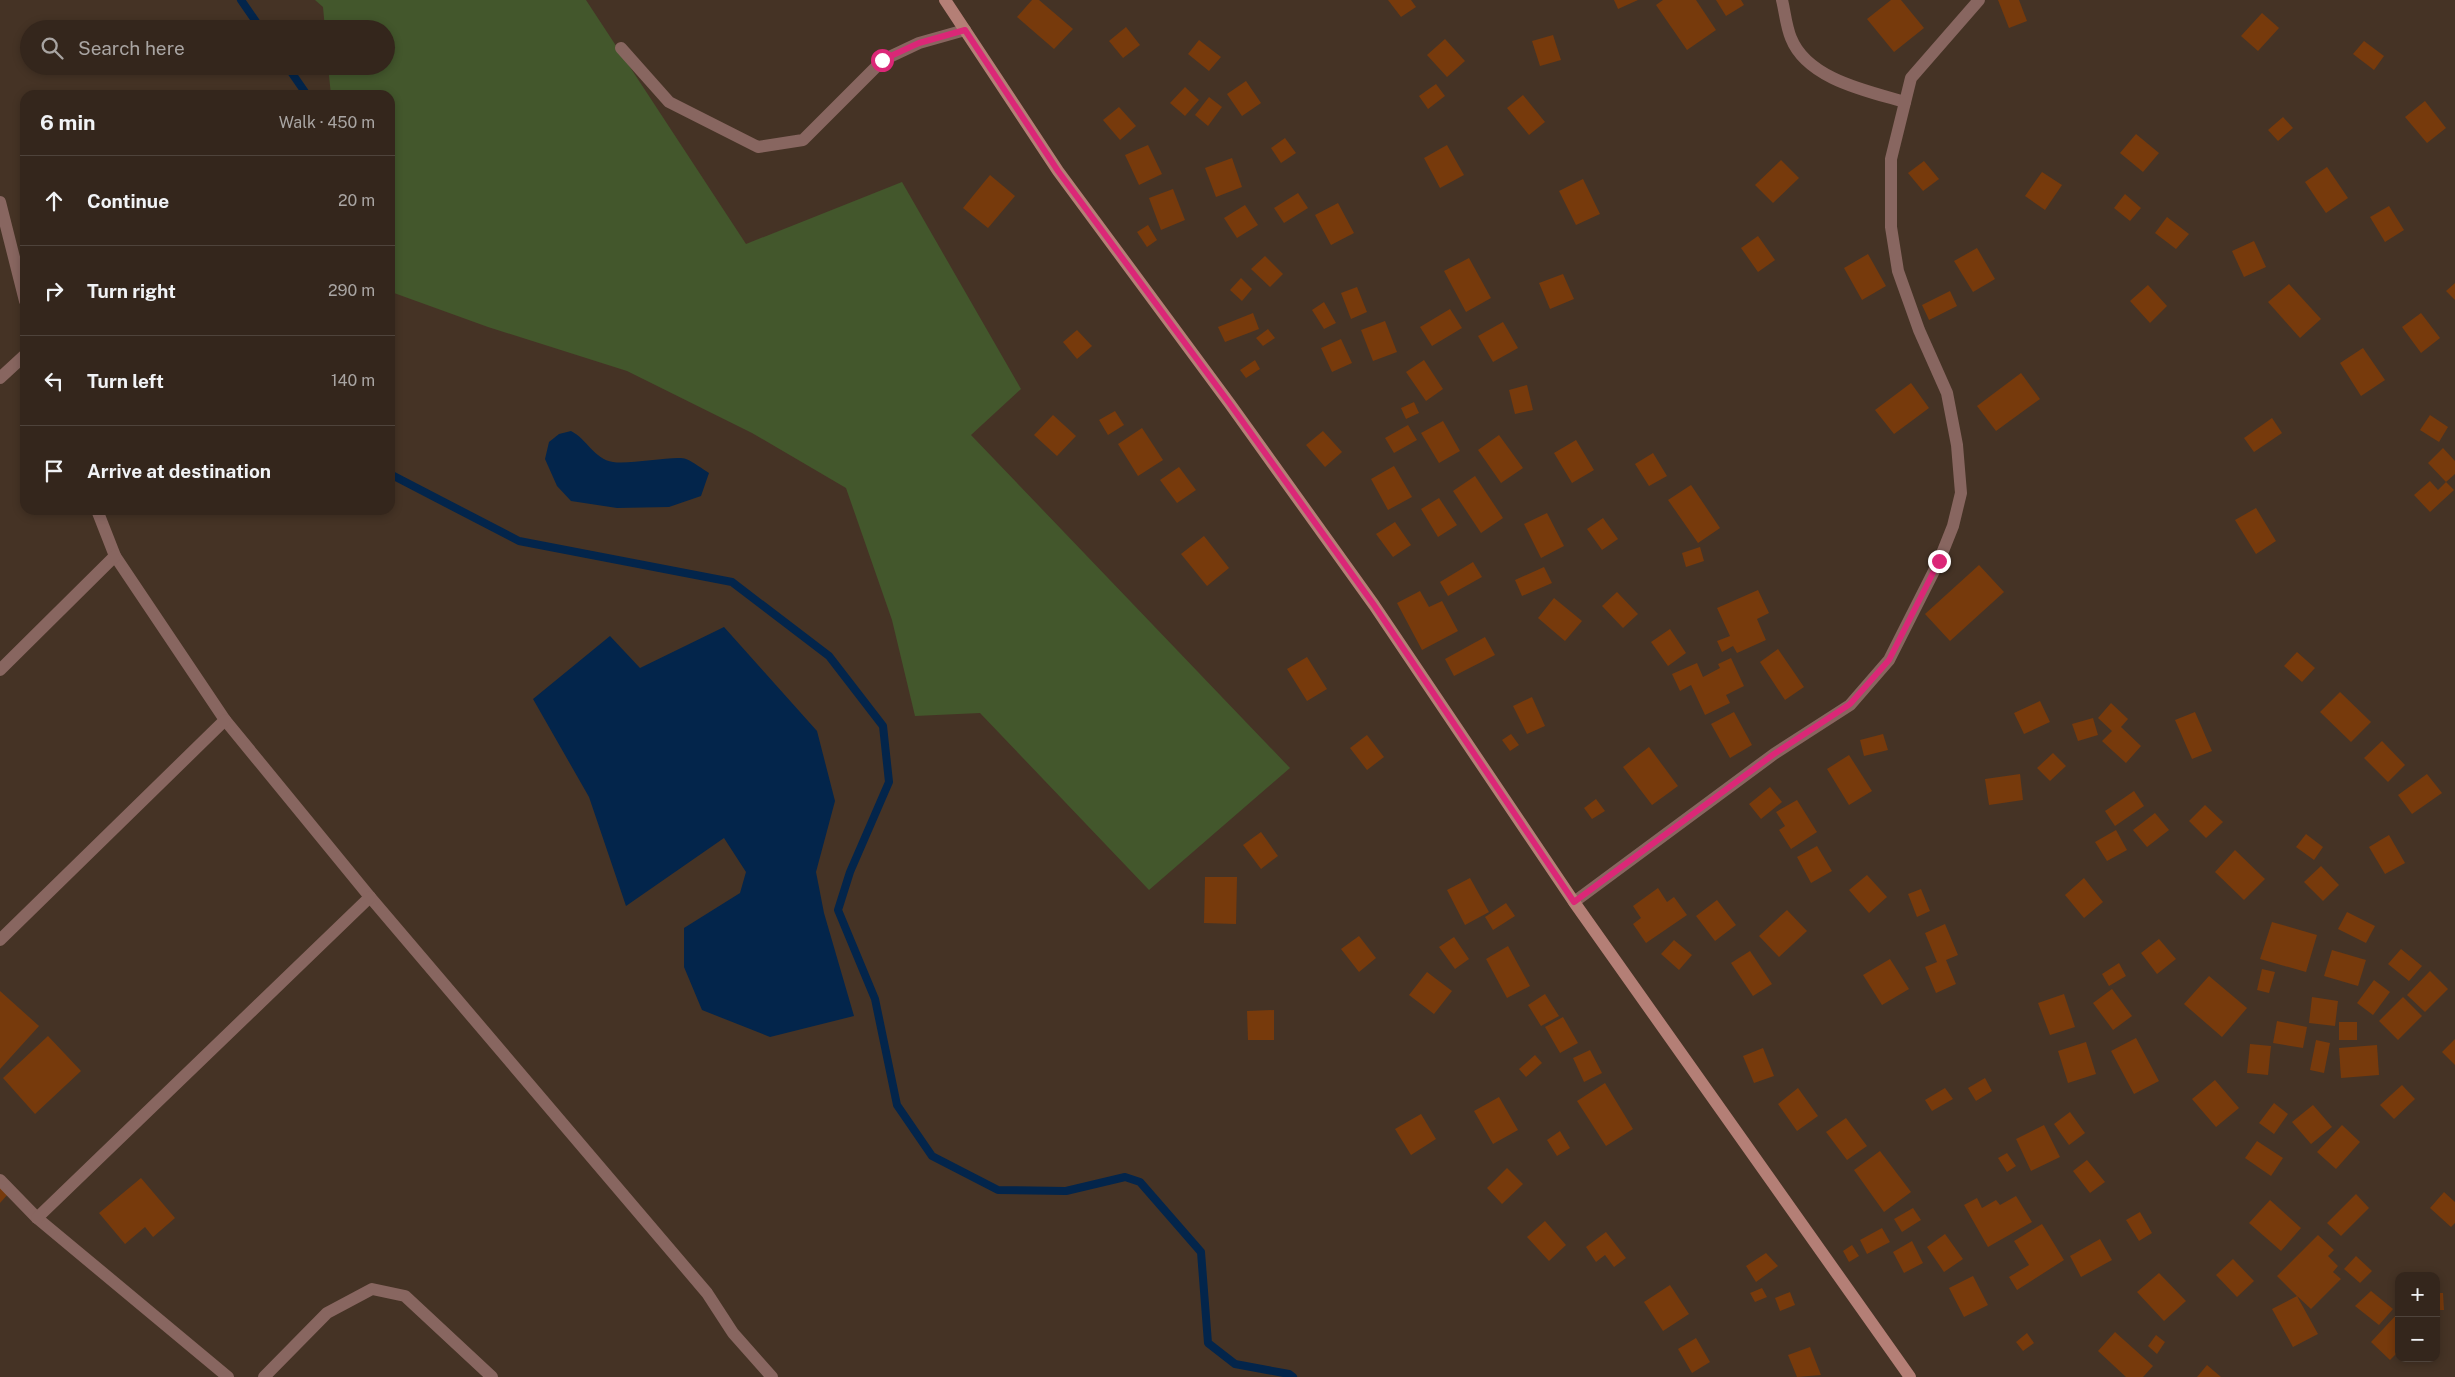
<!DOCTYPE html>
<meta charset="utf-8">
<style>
body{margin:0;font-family:"Public Sans",sans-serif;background:#3c2e25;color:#f1f3f6}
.controls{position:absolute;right:15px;bottom:15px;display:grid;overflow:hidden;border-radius:10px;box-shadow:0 2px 8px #0003}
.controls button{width:45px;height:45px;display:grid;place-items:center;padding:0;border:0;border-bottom:1px solid #4e433b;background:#34261c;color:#f1f3f6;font:25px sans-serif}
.stop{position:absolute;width:15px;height:15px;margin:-11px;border:4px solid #db2777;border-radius:50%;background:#fff}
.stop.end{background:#db2777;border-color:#fff;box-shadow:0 1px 5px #0008}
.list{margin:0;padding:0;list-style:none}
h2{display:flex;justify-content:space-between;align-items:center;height:65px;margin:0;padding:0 20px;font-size:21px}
h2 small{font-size:16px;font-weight:400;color:#a9a5a3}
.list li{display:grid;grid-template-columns:32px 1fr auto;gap:15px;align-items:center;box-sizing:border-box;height:90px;padding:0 20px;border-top:1px solid #4e433b}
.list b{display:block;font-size:19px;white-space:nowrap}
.list em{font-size:16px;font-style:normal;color:#a9a5a3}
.icon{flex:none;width:28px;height:28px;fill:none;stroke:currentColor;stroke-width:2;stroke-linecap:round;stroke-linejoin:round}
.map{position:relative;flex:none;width:2455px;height:1377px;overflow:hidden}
.search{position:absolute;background:#34261c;box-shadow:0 2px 8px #0003;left:20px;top:20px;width:375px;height:55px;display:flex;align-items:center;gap:12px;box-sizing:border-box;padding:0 18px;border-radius:28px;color:#a9a5a3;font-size:19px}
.panel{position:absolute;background:#34261c;box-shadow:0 2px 8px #0003;left:20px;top:90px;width:375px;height:425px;border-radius:15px}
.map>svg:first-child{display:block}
.green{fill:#43572c}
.water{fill:#03254b}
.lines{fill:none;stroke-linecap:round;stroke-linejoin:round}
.stream{stroke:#03254b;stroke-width:8}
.building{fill:#773a0c}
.minor{stroke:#886660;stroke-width:12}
.secondary{stroke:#b47f76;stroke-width:12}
.route{stroke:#db2777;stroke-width:6}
</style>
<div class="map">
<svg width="2455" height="1377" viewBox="0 0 2455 1377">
<rect width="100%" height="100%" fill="#453325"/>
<polygon class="green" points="315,0 586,0 746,244 902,182 1021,389 971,435 1290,768 1149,890 980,713 915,716 892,620 846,488 752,433 627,371 488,327 394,293 390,283 390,95 331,95 328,66 386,66 386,29 325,29 323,7"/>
<g class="water">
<path d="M 571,431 C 587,439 594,459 613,462 C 630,465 676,455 686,459 C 694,462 702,469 709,473 L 701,496 L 669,507 L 617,508 L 571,501 L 557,486 L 545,459 L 549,442 L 559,434 Z"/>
<polygon points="724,627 817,731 835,801 816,872 824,913 854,1016 770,1037 702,1010 684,967 684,928 740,893 746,872 724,838 626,906 589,797 533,699 610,636 640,668"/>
</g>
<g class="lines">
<g class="stream">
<polyline points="241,0 261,29"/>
<polyline points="287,66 307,95"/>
<polyline points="390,474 519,541 732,582 829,656 883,726 889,782 850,872 838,910 875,999 897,1105 932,1156 998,1190 1066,1191 1125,1177 1140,1182 1201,1252 1208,1343 1235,1364 1289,1374 1293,1377"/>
</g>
</g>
<g class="building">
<polygon points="1032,0 1039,0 1073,29 1054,49 1017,17"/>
<polygon points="1388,0 1411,0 1416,7 1401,17"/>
<polygon points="1614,0 1638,0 1618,9"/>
<polygon points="1663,0 1696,0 1716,30 1687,50 1656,5"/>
<polygon points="1716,0 1741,0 1744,5 1726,16"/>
<polygon points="1891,0 1901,0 1924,28 1894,52 1867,19"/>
<polygon points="1998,0 2019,0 2027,21 2009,28"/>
<polygon points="2262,13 2279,28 2258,51 2241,36"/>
<polygon points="1126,27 1140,45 1123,58 1109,41"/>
<polygon points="1553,35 1561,60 1540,66 1532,41"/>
<polygon points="1445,39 1465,61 1447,77 1427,55"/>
<polygon points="1199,40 1221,57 1209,71 1188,54"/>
<polygon points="2364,41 2384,56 2374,70 2353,54"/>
<polygon points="1246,81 1261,103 1242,116 1227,94"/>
<polygon points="1436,84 1445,96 1428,109 1419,96"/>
<polygon points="1185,87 1199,100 1185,116 1170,103"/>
<polygon points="1523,95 1545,122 1529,135 1507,108"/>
<polygon points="1209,97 1222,107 1208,126 1195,115"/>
<polygon points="2425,101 2446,128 2427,143 2405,117"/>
<polygon points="1119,107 1136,126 1120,140 1103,120"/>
<polygon points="2283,117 2293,128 2278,141 2268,130"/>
<polygon points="2136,134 2159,153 2143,172 2120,153"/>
<polygon points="1285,138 1296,153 1281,163 1271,148"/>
<polygon points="1148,145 1162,174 1139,185 1125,155"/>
<polygon points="1447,145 1464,175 1440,188 1424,158"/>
<polygon points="1232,158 1242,187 1216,197 1205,168"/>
<polygon points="1781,160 1799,178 1773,203 1755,185"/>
<polygon points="1924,161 1939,179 1923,191 1908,173"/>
<polygon points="2327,167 2348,198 2326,213 2305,182"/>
<polygon points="2042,172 2062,185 2045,210 2025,196"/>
<polygon points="990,175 1015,196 988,228 963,208"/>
<polygon points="1583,179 1600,214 1576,225 1559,191"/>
<polygon points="1173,189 1185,220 1161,230 1149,198"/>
<polygon points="1298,193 1308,208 1284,223 1274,208"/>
<polygon points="2125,194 2141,208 2130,221 2114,208"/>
<polygon points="1338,203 1354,233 1331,245 1315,215"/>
<polygon points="1245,205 1258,225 1237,238 1224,218"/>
<polygon points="2389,206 2404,230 2385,242 2370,217"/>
<polygon points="2167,217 2189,234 2176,249 2155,233"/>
<polygon points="1148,225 1157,240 1147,247 1137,232"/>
<polygon points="1758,236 1775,260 1758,272 1741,248"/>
<polygon points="2254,241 2266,267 2244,277 2232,251"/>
<polygon points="1977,248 1995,279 1973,292 1954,261"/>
<polygon points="1868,254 1886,286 1862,300 1844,268"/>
<polygon points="1265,256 1283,274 1270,287 1251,269"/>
<polygon points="1469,258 1491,298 1466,312 1444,271"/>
<polygon points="1563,274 1574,299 1550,309 1539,283"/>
<polygon points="1241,278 1252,289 1242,301 1230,290"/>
<polygon points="2455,283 2455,300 2446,291"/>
<polygon points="2289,284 2321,319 2300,338 2268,302"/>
<polygon points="2148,285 2167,306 2150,323 2130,301"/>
<polygon points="1357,287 1367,312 1351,319 1341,293"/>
<polygon points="1950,291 1957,306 1929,320 1922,305"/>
<polygon points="1324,302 1336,323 1324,329 1312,310"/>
<polygon points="1450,309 1462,328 1432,346 1420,327"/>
<polygon points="1253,313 1259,329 1225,342 1218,327"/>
<polygon points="2421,313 2440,338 2421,353 2402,327"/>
<polygon points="1385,321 1397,352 1373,361 1361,330"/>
<polygon points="1503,322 1518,348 1493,362 1478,336"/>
<polygon points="1268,329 1275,338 1263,346 1256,338"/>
<polygon points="1077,330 1092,346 1077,359 1063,342"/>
<polygon points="1341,339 1352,363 1332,372 1321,348"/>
<polygon points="2363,348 2385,380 2361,396 2340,363"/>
<polygon points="1255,360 1260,369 1246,378 1240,370"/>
<polygon points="1424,360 1443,389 1426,401 1406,372"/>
<polygon points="2021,373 2040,399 1996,431 1977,406"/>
<polygon points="1911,383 1929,408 1894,434 1875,410"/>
<polygon points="1527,385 1533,410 1515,414 1509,390"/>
<polygon points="1414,402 1419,413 1406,419 1401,408"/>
<polygon points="1115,411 1124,425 1108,435 1099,420"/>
<polygon points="1053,415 1076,436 1057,456 1034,435"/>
<polygon points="2430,415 2448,427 2439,442 2420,430"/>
<polygon points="2272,418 2282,433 2254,452 2244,438"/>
<polygon points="1443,421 1460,451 1439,463 1421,433"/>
<polygon points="1408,425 1417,440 1394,453 1385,438"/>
<polygon points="1142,428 1163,460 1138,476 1118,444"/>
<polygon points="1323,431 1342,452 1325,467 1306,445"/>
<polygon points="1499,435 1523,468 1501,483 1478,450"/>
<polygon points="1576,440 1594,470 1572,483 1554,453"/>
<polygon points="2443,448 2455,461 2455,474 2446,482 2428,463"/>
<polygon points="1653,453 1667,476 1649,486 1635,464"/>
<polygon points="1394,466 1412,497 1388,510 1371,479"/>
<polygon points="1179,467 1196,490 1177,503 1160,480"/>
<polygon points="1475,476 1503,518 1481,533 1453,491"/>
<polygon points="2430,481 2438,490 2446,482 2454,490 2430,512 2414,495"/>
<polygon points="1691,485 1720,528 1698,543 1668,500"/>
<polygon points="1439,498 1457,525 1438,537 1421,509"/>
<polygon points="2256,508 2276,541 2256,554 2235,520"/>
<polygon points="1547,513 1564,546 1541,558 1524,524"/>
<polygon points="1603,518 1618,539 1602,550 1587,529"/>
<polygon points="1395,522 1411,545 1393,557 1376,534"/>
<polygon points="1204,536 1229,568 1207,586 1181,554"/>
<polygon points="1700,547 1704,561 1686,567 1682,553"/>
<polygon points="1473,562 1482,577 1448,596 1440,582"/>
<polygon points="1979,565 2004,592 1950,641 1925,614"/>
<polygon points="1544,567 1552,583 1522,596 1515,580"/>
<polygon points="1758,590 1769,613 1757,619 1766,640 1737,653 1733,646 1722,652 1717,641 1730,636 1717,608"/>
<polygon points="1420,591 1429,607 1442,601 1458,631 1422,650 1397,603"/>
<polygon points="1617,592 1638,614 1623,628 1602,606"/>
<polygon points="1554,598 1582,621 1565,641 1538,618"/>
<polygon points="1670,629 1686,653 1668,666 1651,642"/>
<polygon points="1485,637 1495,655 1454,676 1445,659"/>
<polygon points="1778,649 1804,687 1785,700 1760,662"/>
<polygon points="2297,652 2315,668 2302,682 2284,666"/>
<polygon points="1307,657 1327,689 1307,701 1287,669"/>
<polygon points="1731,658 1744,686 1726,695 1730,703 1705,715 1691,685 1680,691 1672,674 1697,663 1703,677 1720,668 1718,664"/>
<polygon points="2340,692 2371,722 2351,742 2320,712"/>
<polygon points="1532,697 1545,726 1527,734 1513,706"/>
<polygon points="2040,701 2050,722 2024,734 2014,713"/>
<polygon points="2111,703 2128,719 2121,727 2141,746 2126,763 2102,741 2112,731 2098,718"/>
<polygon points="1734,712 1752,745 1730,758 1711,724"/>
<polygon points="2195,712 2212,751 2192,759 2175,720"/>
<polygon points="2093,718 2098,735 2078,741 2072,724"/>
<polygon points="1511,734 1519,745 1510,751 1502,740"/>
<polygon points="1883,734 1888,750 1864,756 1860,740"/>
<polygon points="1367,735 1384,757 1367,770 1350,748"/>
<polygon points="2382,741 2405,765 2388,782 2364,758"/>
<polygon points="1649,747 1678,786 1652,805 1623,767"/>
<polygon points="2053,753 2066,766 2050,781 2037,768"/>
<polygon points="1849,755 1872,791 1849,805 1827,769"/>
<polygon points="2020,774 2023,800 1989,805 1985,779"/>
<polygon points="2427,774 2442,793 2412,814 2398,795"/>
<polygon points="1770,787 1782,802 1761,819 1749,804"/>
<polygon points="2134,791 2144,806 2115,826 2105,811"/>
<polygon points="1596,799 1605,811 1592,819 1584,808"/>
<polygon points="1797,800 1817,832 1791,849 1779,830 1785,826 1776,812"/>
<polygon points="2205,805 2223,822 2206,838 2189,821"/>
<polygon points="2155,813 2169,830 2147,847 2133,830"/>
<polygon points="2116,830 2127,850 2107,861 2095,842"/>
<polygon points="1261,832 1278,856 1261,869 1243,845"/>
<polygon points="2306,834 2323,847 2314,860 2296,847"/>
<polygon points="2389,835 2405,863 2385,874 2369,847"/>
<polygon points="1817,846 1832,871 1811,883 1797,857"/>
<polygon points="2235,850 2265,879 2244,900 2215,872"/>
<polygon points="2321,866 2339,885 2323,901 2304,882"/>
<polygon points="1867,875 1887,897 1869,913 1849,890"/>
<polygon points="1205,877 1237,877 1236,924 1204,923"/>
<polygon points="1470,878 1489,912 1465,925 1447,890"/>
<polygon points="2084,878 2103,902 2084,918 2065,895"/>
<polygon points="1658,888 1667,902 1674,897 1687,915 1646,943 1633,924 1641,918 1633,906"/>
<polygon points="1921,889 1930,911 1917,917 1908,894"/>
<polygon points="1717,900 1736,925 1715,941 1696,916"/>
<polygon points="1506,903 1515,916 1493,930 1485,917"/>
<polygon points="1787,910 1807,931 1779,957 1759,936"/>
<polygon points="2347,912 2375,926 2366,943 2338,929"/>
<polygon points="2272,922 2317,935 2306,972 2260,959"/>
<polygon points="1945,924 1958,955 1946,960 1956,984 1936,993 1925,967 1937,962 1925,933"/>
<polygon points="1359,936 1376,958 1359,972 1341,949"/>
<polygon points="1454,937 1469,959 1455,969 1439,947"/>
<polygon points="2159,939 2176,959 2157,974 2141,953"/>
<polygon points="1674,940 1692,955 1679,970 1661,954"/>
<polygon points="1508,946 1530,986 1507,998 1486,959"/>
<polygon points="2401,949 2422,966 2409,981 2388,964"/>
<polygon points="2332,950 2366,960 2358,986 2324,976"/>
<polygon points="1750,951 1772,984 1753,996 1731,963"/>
<polygon points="1890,959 1909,989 1882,1005 1863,975"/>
<polygon points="2119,963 2126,976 2109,986 2102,974"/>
<polygon points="2262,969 2275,972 2269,993 2257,990"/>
<polygon points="2430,971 2448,989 2425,1012 2407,995"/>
<polygon points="1427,972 1452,991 1434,1014 1409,995"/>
<polygon points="2209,976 2247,1008 2222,1037 2184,1004"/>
<polygon points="2374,980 2390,992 2373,1015 2357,1003"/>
<polygon points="2112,989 2132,1016 2113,1030 2093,1003"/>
<polygon points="0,991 39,1026 0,1069"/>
<polygon points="1545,994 1559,1016 1541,1026 1528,1005"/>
<polygon points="2064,994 2075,1027 2050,1035 2038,1003"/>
<polygon points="2312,997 2338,1001 2335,1026 2309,1023"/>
<polygon points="2403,997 2422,1016 2398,1040 2379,1021"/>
<polygon points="1274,1010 1274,1040 1248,1040 1247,1011"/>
<polygon points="1563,1017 1578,1043 1560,1053 1545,1027"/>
<polygon points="2277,1021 2307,1027 2303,1048 2273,1043"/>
<rect x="2339" y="1022" width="18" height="18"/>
<polygon points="48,1036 81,1071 35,1114 3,1078"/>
<polygon points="2136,1038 2159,1081 2134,1094 2111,1051"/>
<polygon points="2455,1039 2455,1065 2442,1052"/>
<polygon points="2316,1040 2330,1043 2324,1073 2310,1070"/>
<polygon points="2086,1042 2096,1074 2068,1083 2058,1051"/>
<polygon points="2250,1044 2271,1046 2268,1075 2247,1073"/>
<polygon points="2377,1045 2379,1075 2341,1078 2339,1048"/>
<polygon points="1763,1048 1774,1076 1754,1083 1743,1056"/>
<polygon points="1590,1050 1602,1073 1584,1082 1573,1058"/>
<polygon points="1535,1055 1542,1063 1526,1077 1519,1069"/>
<polygon points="1985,1078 1992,1091 1976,1101 1968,1088"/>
<polygon points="2215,1080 2239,1108 2216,1127 2192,1099"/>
<polygon points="1605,1083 1633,1129 1606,1146 1577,1101"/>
<polygon points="2402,1085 2415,1099 2394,1119 2380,1105"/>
<polygon points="1798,1088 1818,1116 1797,1131 1778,1104"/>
<polygon points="1945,1088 1953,1099 1932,1111 1925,1100"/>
<polygon points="1499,1097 1518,1130 1493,1144 1474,1111"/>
<polygon points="2274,1103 2288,1114 2274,1134 2259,1123"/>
<polygon points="2313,1105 2332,1127 2311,1144 2292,1122"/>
<polygon points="2070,1112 2085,1133 2069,1145 2054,1124"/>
<polygon points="1421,1114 1436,1139 1411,1155 1395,1129"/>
<polygon points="1846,1118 1867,1146 1847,1160 1826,1132"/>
<polygon points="2044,1125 2060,1157 2031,1171 2016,1139"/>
<polygon points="2342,1125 2360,1142 2336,1169 2317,1152"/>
<polygon points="1560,1131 1570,1148 1557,1156 1547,1140"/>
<polygon points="2257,1141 2283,1158 2271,1176 2245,1158"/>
<polygon points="1880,1151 1911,1192 1884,1212 1854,1170"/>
<polygon points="2007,1153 2016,1166 2007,1172 1998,1158"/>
<polygon points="2087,1160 2105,1182 2090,1193 2073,1171"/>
<polygon points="1507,1168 1523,1184 1502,1204 1487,1188"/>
<polygon points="141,1178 175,1218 153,1237 145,1227 125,1244 99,1213"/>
<polygon points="0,1187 8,1194 0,1203"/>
<polygon points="2444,1192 2455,1202 2455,1223 2451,1227 2430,1208"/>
<polygon points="2356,1194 2369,1208 2341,1236 2327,1223"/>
<polygon points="2016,1196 2032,1222 1988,1247 1964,1205 1977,1198 1982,1208 1996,1200 2000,1205"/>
<polygon points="2270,1200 2301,1228 2281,1251 2249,1223"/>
<polygon points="1913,1208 1921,1220 1902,1232 1894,1219"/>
<polygon points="2140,1212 2152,1233 2139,1241 2126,1220"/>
<polygon points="1545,1221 1566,1245 1549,1261 1527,1237"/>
<polygon points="2042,1224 2064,1260 2017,1290 2009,1277 2029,1265 2014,1241"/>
<polygon points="1882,1228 1890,1242 1867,1254 1860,1240"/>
<polygon points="1606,1232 1626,1258 1614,1267 1605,1255 1596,1262 1586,1247"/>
<polygon points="1945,1234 1963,1259 1944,1272 1927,1247"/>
<polygon points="2318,1235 2334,1250 2328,1256 2338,1266 2333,1272 2341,1279 2311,1309 2297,1296 2318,1334 2293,1347 2272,1309 2297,1296 2277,1276"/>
<polygon points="2100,1239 2112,1260 2081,1277 2070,1256"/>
<polygon points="1912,1241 1923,1263 1904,1273 1893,1252"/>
<polygon points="1852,1245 1859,1256 1849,1262 1843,1251"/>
<polygon points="1766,1253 1778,1266 1756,1282 1746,1266"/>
<polygon points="2356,1256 2372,1271 2360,1283 2344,1269"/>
<polygon points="2233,1259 2254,1281 2237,1297 2216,1275"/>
<polygon points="2159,1273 2186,1301 2164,1321 2137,1292"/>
<polygon points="1973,1276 1988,1305 1964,1317 1949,1288"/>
<polygon points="1670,1285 1689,1314 1663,1331 1644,1302"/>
<polygon points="1762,1288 1767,1297 1755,1302 1750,1293"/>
<polygon points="2371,1291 2393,1309 2379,1325 2355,1306"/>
<polygon points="1790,1292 1795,1305 1780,1311 1775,1298"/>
<polygon points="2436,1293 2443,1293 2444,1310 2436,1310"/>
<polygon points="2398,1313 2399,1351 2390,1360 2371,1342"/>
<polygon points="2115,1332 2153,1366 2143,1377 2126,1377 2098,1351"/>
<polygon points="2027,1333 2034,1343 2023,1351 2016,1342"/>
<polygon points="2156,1335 2165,1342 2157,1354 2148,1346"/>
<polygon points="1696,1338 1710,1362 1692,1373 1678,1349"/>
<polygon points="1810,1347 1821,1375 1797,1377 1788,1355"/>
<polygon points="2207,1365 2221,1377 2197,1377"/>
</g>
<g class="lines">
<g class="minor">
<path d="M 1782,0 C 1785,12 1786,26 1791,38 C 1807,79 1867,91 1905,102"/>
<polyline points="621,48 669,102 758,147 803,140 883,60 919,43 965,30"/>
<polyline points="0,202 25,301"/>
<polyline points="0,378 25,355"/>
<polyline points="97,510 115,556 225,720 370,897 707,1293 733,1333 772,1377"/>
<polyline points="0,670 115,556"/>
<polyline points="1574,902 1774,754 1850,705 1889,660 1939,561 1953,526 1961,493 1957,445 1947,393 1919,330 1898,271 1891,227 1891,159 1911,78 1979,0"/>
<polyline points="0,940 225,720"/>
<polyline points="0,1180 37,1218 228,1377"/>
<polyline points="37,1218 370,897"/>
<polyline points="264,1377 327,1313 372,1289 405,1296 492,1377"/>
</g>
<polyline class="secondary" points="945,0 1058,171 1230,404 1374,605 1574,902 1910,1377"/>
</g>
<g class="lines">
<polyline class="route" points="882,60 919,43 965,30 1058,171 1230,404 1374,605 1574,902 1774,754 1850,704 1889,660 1939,561"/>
</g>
</svg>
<div class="controls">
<button>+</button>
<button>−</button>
</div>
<div class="stop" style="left:882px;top:60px"></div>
<div class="stop end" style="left:1939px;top:561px"></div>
<div class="search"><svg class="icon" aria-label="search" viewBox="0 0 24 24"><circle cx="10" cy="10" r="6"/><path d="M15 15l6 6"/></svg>Search here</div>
<section class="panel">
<h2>6 min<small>Walk · 450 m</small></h2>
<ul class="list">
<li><svg class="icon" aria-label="ahead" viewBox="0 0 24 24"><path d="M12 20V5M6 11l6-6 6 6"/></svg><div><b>Continue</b></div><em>20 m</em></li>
<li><svg class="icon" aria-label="right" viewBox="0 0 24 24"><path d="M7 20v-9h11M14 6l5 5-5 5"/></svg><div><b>Turn right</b></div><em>290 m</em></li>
<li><svg class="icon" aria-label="left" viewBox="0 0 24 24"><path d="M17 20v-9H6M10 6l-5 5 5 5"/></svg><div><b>Turn left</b></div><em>140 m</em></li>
<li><svg class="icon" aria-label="arrive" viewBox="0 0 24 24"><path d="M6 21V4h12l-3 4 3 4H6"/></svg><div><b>Arrive at destination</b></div></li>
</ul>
</section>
</div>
